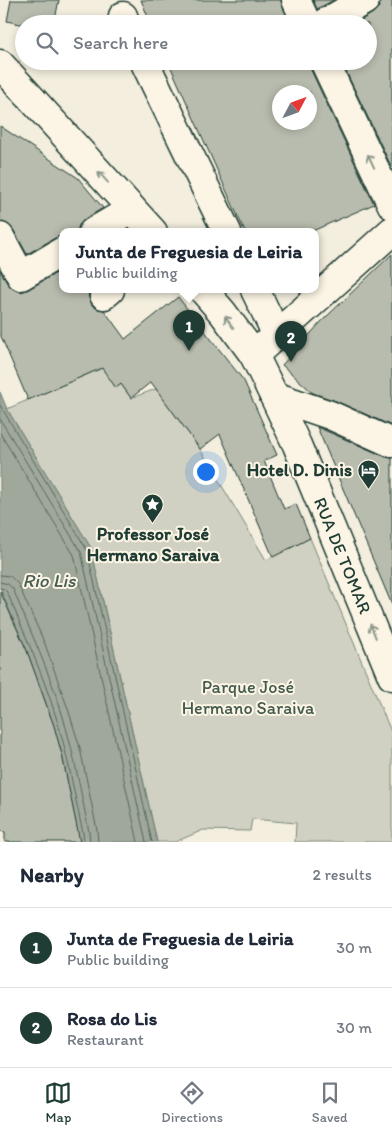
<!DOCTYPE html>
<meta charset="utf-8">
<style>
body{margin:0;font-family:Itim,sans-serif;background:#f2f2f3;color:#1f2937}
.compass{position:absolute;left:272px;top:85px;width:45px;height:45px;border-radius:50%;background:#fff;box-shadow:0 2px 8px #0003;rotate:49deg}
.you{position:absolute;left:205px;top:471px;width:18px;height:18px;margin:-12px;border:4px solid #fff;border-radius:50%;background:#1a73e8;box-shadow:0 0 0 8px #1a73e833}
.badge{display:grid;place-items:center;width:32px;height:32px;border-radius:50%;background:#1f3d34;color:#fff;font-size:16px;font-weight:700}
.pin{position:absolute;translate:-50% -41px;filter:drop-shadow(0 1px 2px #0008)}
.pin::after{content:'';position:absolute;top:26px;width:18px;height:15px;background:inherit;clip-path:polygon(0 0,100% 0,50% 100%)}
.popup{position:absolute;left:59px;top:228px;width:260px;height:65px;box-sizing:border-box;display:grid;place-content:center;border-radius:10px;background:#fff;filter:drop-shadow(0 1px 4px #0005);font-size:16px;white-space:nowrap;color:#747a83}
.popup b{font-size:19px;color:#1f2937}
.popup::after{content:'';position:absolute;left:50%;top:100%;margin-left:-10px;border:10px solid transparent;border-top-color:#fff}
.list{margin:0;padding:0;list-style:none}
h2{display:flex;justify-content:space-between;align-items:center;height:65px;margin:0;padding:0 20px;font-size:21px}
h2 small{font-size:16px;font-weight:400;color:#747a83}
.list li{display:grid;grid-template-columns:32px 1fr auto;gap:15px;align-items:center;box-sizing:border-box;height:80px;padding:0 20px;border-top:1px solid #e0e1e3}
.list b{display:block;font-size:19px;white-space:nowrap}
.list p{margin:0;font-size:16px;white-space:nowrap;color:#747a83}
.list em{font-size:16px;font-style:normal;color:#747a83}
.icon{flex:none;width:28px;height:28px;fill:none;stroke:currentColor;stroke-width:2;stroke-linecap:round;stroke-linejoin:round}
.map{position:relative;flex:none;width:392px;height:842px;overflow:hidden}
.search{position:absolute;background:#fff;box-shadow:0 2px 8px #0003;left:15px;right:15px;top:15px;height:55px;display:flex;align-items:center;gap:12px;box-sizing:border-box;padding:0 18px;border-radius:28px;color:#747a83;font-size:19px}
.sheet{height:225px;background:#fff}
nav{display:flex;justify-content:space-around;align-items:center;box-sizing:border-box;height:70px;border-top:1px solid #e0e1e3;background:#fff;font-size:14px;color:#747a83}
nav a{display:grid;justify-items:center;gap:2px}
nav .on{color:#1f3d34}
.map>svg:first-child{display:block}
.green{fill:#d0d1c2;stroke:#78877b}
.water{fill:#a0a89b;stroke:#6c7d72}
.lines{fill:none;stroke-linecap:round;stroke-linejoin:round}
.shore{stroke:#53685d;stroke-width:1}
.building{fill:#b8bcae;stroke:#1f3d34;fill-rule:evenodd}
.minor-casing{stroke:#1f3d34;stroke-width:31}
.major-casing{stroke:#1f3d34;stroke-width:31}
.minor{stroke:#fcf5e5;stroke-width:28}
.major{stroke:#fcf5e5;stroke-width:28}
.oneway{stroke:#8e998c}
.labels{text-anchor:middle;stroke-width:4;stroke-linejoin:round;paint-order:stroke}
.poi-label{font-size:18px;font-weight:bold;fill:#1f3d34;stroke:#fcf5e5;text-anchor:end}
.street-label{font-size:18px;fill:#1f3d34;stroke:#fcf5e5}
.park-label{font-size:18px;fill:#425b50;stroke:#fcf5e5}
.water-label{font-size:19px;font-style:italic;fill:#465d53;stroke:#fcf5e5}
</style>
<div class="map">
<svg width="392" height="842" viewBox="0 0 392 842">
<rect width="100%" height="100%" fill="#f3eede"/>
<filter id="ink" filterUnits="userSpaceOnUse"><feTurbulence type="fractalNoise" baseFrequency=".02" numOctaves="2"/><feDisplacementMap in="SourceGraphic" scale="10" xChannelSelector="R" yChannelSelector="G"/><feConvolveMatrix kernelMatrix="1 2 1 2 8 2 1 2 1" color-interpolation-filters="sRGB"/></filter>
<g filter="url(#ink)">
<polygon class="green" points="102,368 116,388 121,384 131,398 156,389 200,449 266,560 310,538 392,734 392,842 295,842 296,823 252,819 250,831 203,830 175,842 157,842 91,548 7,409"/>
<polygon class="water" points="0,392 7,409 91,548 157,842 79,842 62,754 51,718 27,651 0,588"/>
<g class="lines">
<g class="shore">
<polyline points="0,405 87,550 152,842"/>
<polyline points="0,419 81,552 146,842"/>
<polyline points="0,433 74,555 138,842"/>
<polyline points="0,575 10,576 18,584 45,644 69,712 80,748 97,830 98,842"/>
<path d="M 0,582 L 8,584 L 13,589 C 30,631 50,673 63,717 C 74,754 81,793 89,832 L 90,842"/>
<path d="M 0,588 L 4,589 L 7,592 C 24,633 43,674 56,717 C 68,755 74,794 83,833 L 84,842"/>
</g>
</g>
<g class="building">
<polygon points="11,0 59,0 54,24 20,24 7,21"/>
<polygon points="141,0 281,0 290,24 151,24"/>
<polygon points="313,0 334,0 317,9"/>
<polygon points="381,0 392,0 392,168 341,61 368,61 368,24 355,24 373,13 379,7"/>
<path d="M 168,61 L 309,61 L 310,68 L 374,204 L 310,232 L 245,232 ZM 280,92 L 310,92 L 310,122 L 280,122 Z"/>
<polygon points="0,126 78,178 103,208 85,219 79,225 77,232 63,232 63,235 55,238 27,254 13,229 8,224 0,221"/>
<polygon points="392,254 392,426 336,401 313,393 282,365 322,321"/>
<polygon points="63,269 63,290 88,290 89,298 92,305 98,309 104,310 125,339 178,297 244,381 277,455 264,461 284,509 296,504 310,538 273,557 220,434 200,449 151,382 131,398 121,384 116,388 102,368 28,400 0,334 0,270 7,283 13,289 21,292 29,289"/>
<polygon points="317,427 386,457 392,458 392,605"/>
<polygon points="0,591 27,651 54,726 62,755 80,842 5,842 5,832 0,831"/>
</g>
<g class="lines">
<defs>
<g id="minor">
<polyline points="296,0 307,24"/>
<polyline points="123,16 126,24"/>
<polyline points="323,24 365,0"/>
<polyline points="144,61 227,232"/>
<polyline points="324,61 392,205"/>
<polyline points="93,232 132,209"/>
<polyline points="0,237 21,276 63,251"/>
<polyline points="255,290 277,335"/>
<polyline points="104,295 110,290"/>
<polyline points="254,355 392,231"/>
<polyline points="274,396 330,415 392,443"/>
</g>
<g id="major">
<polyline points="0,64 153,232"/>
<path id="s1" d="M 203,290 L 223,313 L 254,355 L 274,396 L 297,445 L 392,676"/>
</g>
</defs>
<use href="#minor" class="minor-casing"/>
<use href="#major" class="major-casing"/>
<use href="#minor" class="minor"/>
<use href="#major" class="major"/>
</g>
<defs><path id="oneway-shaft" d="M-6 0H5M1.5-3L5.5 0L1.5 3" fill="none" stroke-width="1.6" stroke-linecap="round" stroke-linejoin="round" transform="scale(1.25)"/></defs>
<g class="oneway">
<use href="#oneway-shaft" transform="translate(371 161) rotate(-115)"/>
<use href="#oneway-shaft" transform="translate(103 177) rotate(-132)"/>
<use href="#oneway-shaft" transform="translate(229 322) rotate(-126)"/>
<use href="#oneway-shaft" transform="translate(373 631) rotate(-112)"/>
</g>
</g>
<defs>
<symbol id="hotel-pin" viewBox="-11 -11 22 30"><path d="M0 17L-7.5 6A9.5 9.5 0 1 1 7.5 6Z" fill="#1f3d34" stroke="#fcf5e5"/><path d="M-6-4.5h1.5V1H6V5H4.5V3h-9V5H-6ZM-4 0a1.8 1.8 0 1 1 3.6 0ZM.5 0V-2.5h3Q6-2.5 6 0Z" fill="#fff"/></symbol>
<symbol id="sight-pin" viewBox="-11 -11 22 30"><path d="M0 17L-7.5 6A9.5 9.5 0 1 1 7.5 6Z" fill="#1f3d34" stroke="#fcf5e5"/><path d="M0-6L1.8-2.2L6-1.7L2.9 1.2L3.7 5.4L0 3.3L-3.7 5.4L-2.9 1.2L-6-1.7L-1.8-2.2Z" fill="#fff"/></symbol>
</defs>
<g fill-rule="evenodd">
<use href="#hotel-pin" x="356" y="458" width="25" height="34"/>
<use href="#sight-pin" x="140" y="492" width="25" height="34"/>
</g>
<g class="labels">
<g class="poi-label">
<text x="352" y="476">Hotel D. Dinis</text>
<text x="153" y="540" text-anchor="middle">Professor José<tspan x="153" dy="21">Hermano Saraiva</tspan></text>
</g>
<g class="street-label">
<text dy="6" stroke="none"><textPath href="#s1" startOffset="302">RUA DE TOMAR</textPath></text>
</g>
<g class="park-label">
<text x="248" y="693">Parque José<tspan x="248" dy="21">Hermano Saraiva</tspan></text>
</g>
<g class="water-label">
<text x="49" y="587">Rio Lis</text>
</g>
</g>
</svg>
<svg class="compass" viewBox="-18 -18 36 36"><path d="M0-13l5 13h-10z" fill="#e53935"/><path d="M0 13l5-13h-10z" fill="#747a83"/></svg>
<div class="you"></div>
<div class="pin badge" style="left:189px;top:351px">1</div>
<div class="popup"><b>Junta de Freguesia de Leiria</b>Public building</div>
<div class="pin badge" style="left:291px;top:362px">2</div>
<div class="search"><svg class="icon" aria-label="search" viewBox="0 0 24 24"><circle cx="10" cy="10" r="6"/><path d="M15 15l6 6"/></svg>Search here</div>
</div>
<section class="sheet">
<h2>Nearby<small>2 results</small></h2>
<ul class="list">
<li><span class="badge">1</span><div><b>Junta de Freguesia de Leiria</b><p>Public building</p></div><em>30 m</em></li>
<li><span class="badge">2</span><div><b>Rosa do Lis</b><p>Restaurant</p></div><em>30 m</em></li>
</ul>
</section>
<nav>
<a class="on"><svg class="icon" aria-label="map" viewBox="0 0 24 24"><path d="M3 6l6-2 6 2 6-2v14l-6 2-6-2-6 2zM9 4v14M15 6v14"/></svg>Map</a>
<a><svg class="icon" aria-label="directions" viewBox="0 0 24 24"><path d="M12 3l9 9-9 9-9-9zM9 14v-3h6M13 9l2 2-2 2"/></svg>Directions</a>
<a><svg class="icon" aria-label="saved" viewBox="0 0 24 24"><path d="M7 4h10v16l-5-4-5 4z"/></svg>Saved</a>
</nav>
